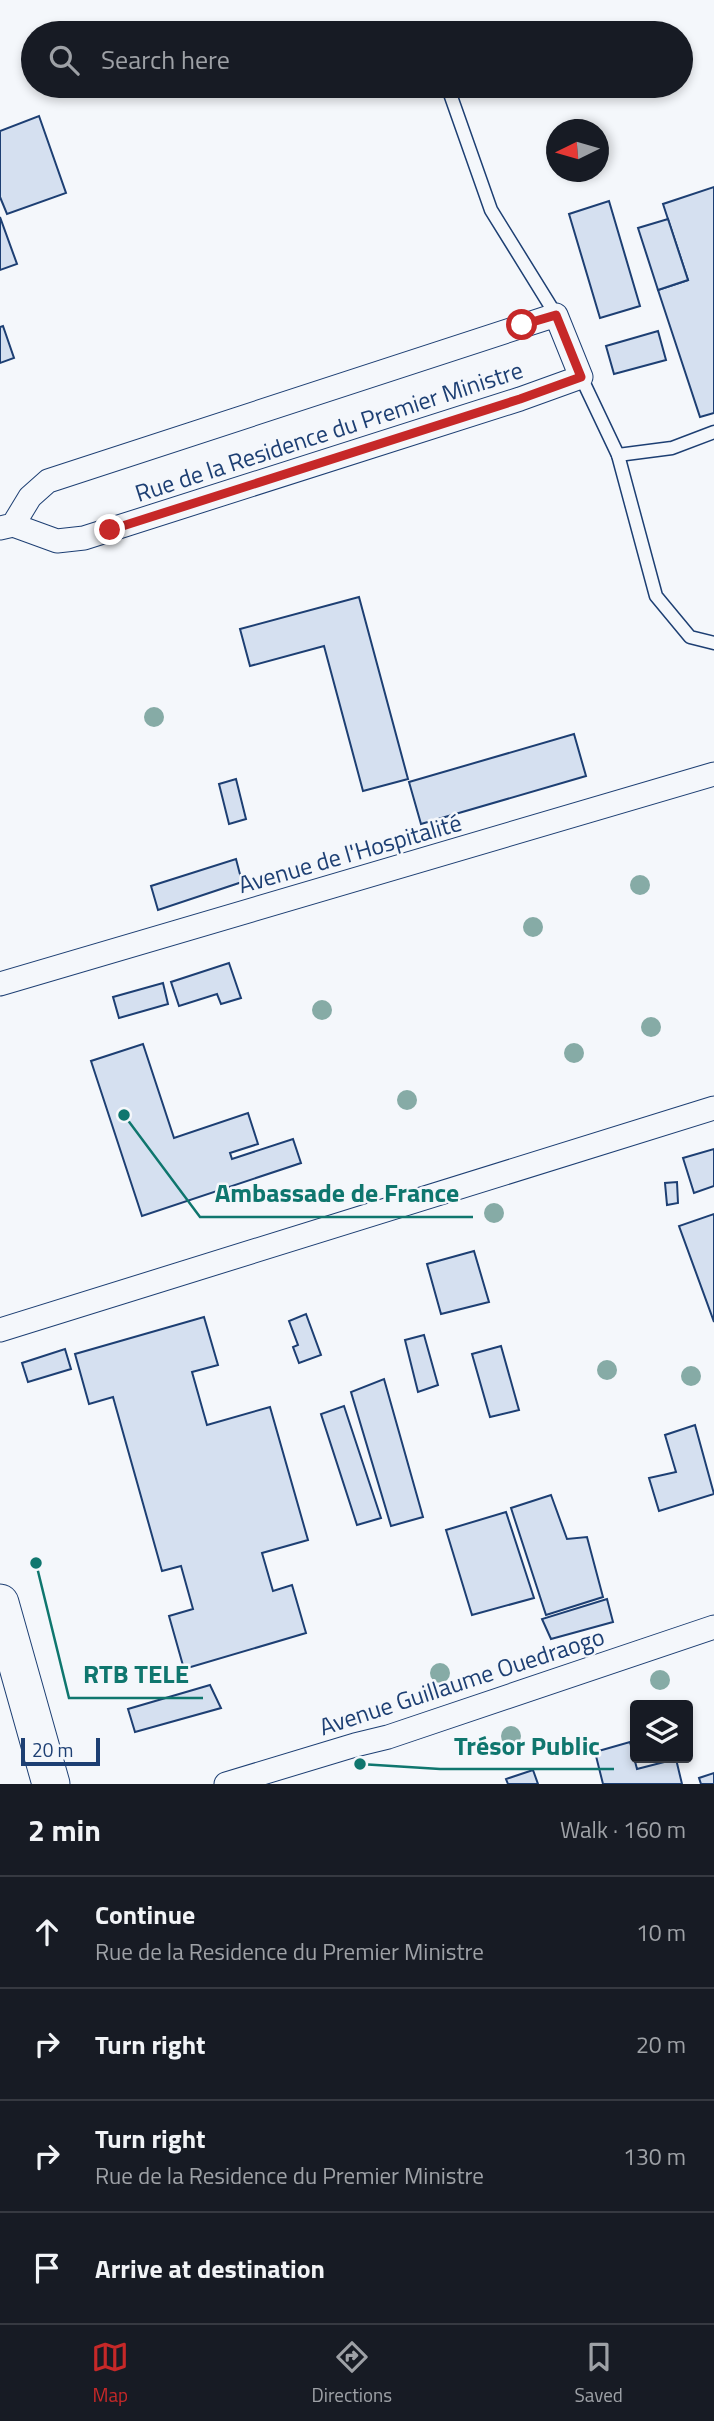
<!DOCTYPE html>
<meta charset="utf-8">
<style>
body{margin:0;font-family:"Titillium Web",sans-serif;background:#20242c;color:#f1f3f6}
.controls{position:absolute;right:21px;bottom:21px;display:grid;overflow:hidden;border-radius:7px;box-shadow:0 4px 10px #0003}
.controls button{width:63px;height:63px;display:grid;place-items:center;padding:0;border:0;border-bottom:2px solid #363941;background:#171b24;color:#f1f3f6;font:35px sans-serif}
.compass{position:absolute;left:546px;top:119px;width:63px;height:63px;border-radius:50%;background:#171b24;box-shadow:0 4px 10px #0003;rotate:265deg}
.scale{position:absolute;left:21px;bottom:18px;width:79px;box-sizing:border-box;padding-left:7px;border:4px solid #1d3f73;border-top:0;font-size:19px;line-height:24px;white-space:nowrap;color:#1d3f73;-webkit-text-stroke:5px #f4f7fb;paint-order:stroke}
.stop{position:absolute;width:21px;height:21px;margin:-16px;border:5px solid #c62828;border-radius:50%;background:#fff}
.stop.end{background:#c62828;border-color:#fff;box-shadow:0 2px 7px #0008}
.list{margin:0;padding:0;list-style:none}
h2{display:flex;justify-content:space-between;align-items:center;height:91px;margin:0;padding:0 28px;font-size:30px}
h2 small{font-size:23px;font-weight:400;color:#9ea1a6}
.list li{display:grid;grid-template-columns:46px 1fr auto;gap:21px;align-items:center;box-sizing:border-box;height:112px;padding:0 28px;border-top:2px solid #363941}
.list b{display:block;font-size:26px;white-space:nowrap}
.list p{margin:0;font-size:23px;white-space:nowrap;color:#9ea1a6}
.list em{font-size:23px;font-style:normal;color:#9ea1a6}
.icon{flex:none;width:38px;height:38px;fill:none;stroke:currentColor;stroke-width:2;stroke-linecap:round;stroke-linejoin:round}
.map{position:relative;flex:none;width:714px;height:1784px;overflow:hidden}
.search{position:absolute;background:#171b24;box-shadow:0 4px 10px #0003;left:21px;right:21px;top:21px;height:77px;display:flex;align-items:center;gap:18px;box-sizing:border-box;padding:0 24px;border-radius:38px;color:#9ea1a6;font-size:26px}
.sheet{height:539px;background:#171b24}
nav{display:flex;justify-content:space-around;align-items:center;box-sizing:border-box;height:98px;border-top:2px solid #363941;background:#171b24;font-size:19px;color:#9ea1a6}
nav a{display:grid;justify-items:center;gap:4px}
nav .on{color:#c62828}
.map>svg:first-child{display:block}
.building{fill:#d5e0f0;stroke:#1d3f73;stroke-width:2}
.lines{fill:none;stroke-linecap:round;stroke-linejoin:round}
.service-casing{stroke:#1d3f73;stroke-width:15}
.minor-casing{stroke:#1d3f73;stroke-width:25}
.primary-casing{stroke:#1d3f73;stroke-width:39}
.service{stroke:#f4f7fb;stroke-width:12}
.minor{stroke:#f4f7fb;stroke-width:23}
.primary{stroke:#f4f7fb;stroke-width:37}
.tree{fill:#86aba6}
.route{stroke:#c62828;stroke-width:9}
.labels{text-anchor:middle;stroke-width:5;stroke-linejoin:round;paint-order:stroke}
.street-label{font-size:24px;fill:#1d3f73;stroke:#f4f7fb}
.leader{fill:none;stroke:#0f766e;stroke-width:2.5}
.callout-dot{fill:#0f766e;stroke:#f4f7fb;stroke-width:2.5}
.callout-label{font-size:26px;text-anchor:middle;font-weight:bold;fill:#0f766e;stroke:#f4f7fb;stroke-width:5;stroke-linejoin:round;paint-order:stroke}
</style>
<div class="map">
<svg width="714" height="1784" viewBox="0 0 714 1784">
<rect width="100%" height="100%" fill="#f4f7fb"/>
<g class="building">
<polygon points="39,116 66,193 7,214 0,197 0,131"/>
<polygon points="714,187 714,413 700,417 658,290 688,280 663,204"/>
<polygon points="609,201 640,306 600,318 569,214"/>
<polygon points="0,217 17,264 0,270"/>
<polygon points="668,219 688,280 658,290 638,228"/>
<polygon points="3,326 14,358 0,363 0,327"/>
<polygon points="658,331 666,360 614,374 606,346"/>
<polygon points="359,597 408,779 363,791 324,646 250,666 240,629"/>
<polygon points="574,734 586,776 421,824 409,782"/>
<polygon points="236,779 246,819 229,824 219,784"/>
<polygon points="236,859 242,882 158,910 151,886"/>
<polygon points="229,963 241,998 221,1004 217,994 179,1006 171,982"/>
<polygon points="163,983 168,1004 119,1018 113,997"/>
<polygon points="143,1044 174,1138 248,1113 258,1144 230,1153 232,1159 293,1139 301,1163 142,1216 91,1061"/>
<polygon points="714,1149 714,1186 694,1193 683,1158"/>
<polygon points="677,1182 678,1203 667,1205 665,1183"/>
<polygon points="714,1214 714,1322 679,1226"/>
<polygon points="474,1251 489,1302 441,1314 427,1264"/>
<polygon points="306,1314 321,1355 299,1363 293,1347 298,1345 289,1321"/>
<polygon points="204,1317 218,1365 192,1372 207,1425 270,1407 308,1540 262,1553 273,1591 292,1585 306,1633 184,1669 169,1616 193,1609 181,1566 162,1571 113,1397 89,1404 75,1354"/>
<polygon points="424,1335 438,1385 418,1392 405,1340"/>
<polygon points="501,1346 519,1410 490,1417 472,1354"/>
<polygon points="65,1349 71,1369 28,1382 22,1363"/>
<polygon points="384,1379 423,1517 391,1526 351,1392"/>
<polygon points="344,1406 381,1518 357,1525 321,1414"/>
<polygon points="695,1425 714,1494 659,1511 649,1478 676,1472 665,1435"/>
<polygon points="551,1495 567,1539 587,1537 603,1597 546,1615 511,1508"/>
<polygon points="506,1512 534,1598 472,1615 446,1530"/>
<polygon points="607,1599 613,1622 551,1639 542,1619"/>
<polygon points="210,1685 221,1708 135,1732 128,1709"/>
<polygon points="630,1742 637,1769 676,1759 682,1784 603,1784 595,1752"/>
<polygon points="533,1770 538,1784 508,1784 506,1779"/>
<polygon points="714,1773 714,1784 701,1784 699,1778"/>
</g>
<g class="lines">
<defs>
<g id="service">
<polyline points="448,88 491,210 556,315"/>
<polyline points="581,377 618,455 656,596 690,637 714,643"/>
<polyline points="618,455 672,448 714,432"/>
</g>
<g id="minor">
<polyline points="0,528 13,525 57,541 84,538 520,399 581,377 556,315 48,481 30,497 13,525"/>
<polyline points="0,984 714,774"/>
<polyline points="0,1330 714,1108"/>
<polyline points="226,1784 355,1745 388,1737 714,1627"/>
</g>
<polyline id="primary" points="0,1603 51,1784"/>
</defs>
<use href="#service" class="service-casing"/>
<use href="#minor" class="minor-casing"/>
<use href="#primary" class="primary-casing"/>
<use href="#service" class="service"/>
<use href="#minor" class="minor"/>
<use href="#primary" class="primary"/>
</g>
<g class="tree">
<circle cx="154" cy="717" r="10"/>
<circle cx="640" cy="885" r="10"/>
<circle cx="533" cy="927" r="10"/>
<circle cx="322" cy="1010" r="10"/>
<circle cx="651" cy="1027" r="10"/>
<circle cx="574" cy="1053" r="10"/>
<circle cx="407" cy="1100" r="10"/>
<circle cx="494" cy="1213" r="10"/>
<circle cx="607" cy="1370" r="10"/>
<circle cx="691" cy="1376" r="10"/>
<circle cx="440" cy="1673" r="10"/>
<circle cx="660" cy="1680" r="10"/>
<circle cx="511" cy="1736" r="10"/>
</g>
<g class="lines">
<polyline class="route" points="110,530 520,399 581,377 556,315 522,325"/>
</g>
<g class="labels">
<g class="street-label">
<text transform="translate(329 432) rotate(-18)" y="8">Rue de la Residence du Premier Ministre</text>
<text transform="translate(350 854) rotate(-16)" y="8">Avenue de l'Hospitalité</text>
<text transform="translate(462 1682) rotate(-18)" y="8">Avenue Guillaume Ouedraogo</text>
</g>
</g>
<path class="leader" d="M124 1115L200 1217H473M36 1563L69 1698H203M360 1764L440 1769H614"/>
<g class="callout-dot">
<circle cx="124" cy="1115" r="7"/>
<circle cx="36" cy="1563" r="7"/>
<circle cx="360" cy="1764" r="7"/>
</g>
<g class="callout-label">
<text x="337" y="1202">Ambassade de France</text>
<text x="136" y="1683">RTB TELE</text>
<text x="527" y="1755">Trésor Public</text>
</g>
</svg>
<div class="controls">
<button><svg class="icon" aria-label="layers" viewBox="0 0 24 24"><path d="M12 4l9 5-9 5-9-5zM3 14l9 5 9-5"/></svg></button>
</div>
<svg class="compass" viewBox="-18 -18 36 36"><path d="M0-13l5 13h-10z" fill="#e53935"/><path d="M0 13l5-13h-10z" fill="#9ea1a6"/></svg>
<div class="scale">20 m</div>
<div class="stop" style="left:522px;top:325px"></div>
<div class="stop end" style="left:110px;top:530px"></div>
<div class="search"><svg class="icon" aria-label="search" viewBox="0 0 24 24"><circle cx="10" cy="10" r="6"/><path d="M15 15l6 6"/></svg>Search here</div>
</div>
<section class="sheet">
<h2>2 min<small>Walk · 160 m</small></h2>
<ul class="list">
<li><svg class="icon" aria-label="ahead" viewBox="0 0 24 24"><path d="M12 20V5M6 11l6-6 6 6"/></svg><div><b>Continue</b><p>Rue de la Residence du Premier Ministre</p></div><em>10 m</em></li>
<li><svg class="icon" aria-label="right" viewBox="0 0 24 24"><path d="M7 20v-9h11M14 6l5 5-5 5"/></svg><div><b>Turn right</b></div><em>20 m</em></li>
<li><svg class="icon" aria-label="right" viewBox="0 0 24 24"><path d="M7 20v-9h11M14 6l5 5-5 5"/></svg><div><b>Turn right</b><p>Rue de la Residence du Premier Ministre</p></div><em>130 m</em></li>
<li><svg class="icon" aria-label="arrive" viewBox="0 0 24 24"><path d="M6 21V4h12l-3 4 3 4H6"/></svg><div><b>Arrive at destination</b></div></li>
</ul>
</section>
<nav>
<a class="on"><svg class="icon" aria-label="map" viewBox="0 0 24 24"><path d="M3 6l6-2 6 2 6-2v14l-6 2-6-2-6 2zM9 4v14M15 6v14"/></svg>Map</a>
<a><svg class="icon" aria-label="directions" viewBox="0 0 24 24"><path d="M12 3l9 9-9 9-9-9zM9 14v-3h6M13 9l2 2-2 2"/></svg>Directions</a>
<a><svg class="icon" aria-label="saved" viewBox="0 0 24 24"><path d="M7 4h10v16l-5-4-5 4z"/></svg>Saved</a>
</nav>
